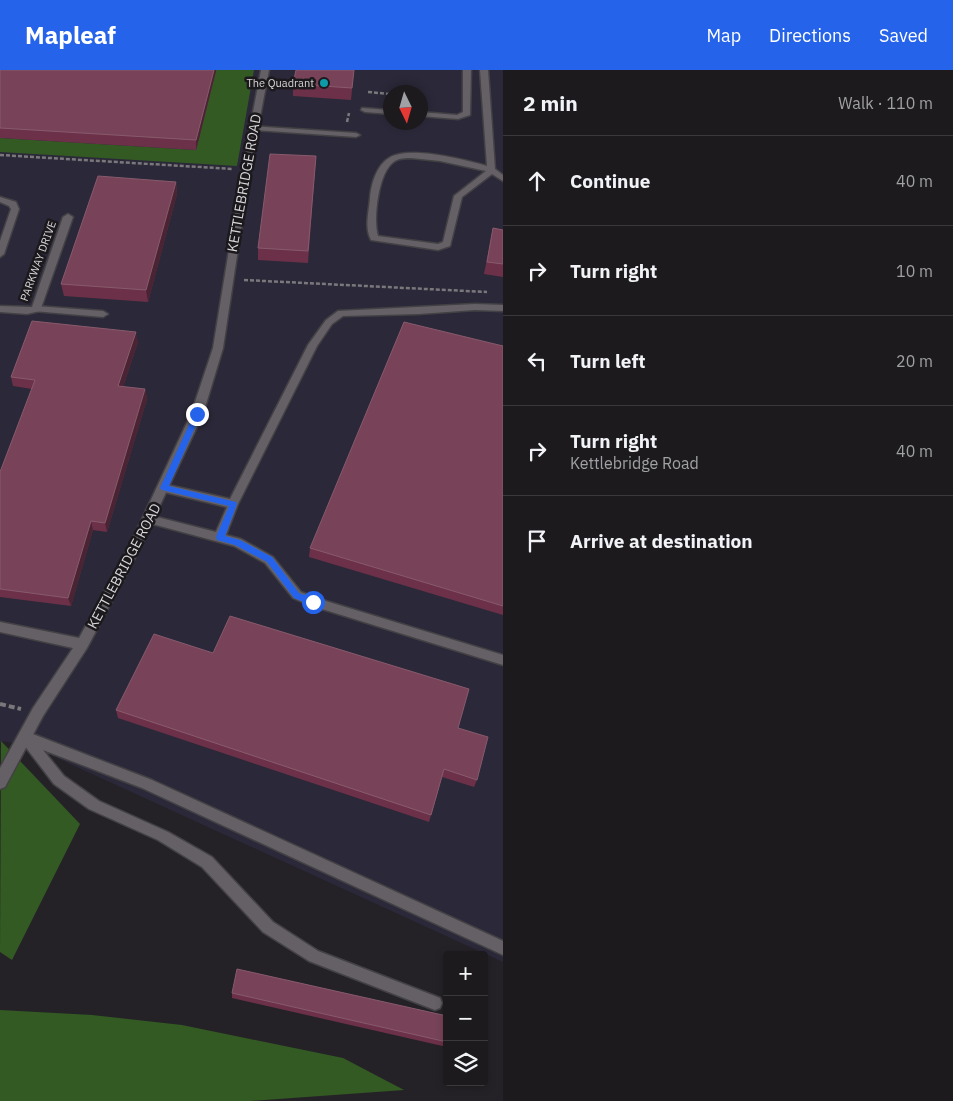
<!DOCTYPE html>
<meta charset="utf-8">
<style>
body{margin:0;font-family:"IBM Plex Sans",sans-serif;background:#252326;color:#f1f3f6}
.controls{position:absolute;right:15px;bottom:15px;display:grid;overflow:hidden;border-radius:5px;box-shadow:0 2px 8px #0003}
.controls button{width:45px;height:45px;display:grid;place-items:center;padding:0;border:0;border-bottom:1px solid #3a383b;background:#1c1a1d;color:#f1f3f6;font:25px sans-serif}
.compass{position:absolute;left:383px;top:15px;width:45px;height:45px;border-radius:50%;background:#1c1a1d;box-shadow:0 2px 8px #0003;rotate:175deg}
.stop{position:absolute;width:15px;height:15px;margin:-11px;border:4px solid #2563eb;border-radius:50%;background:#fff}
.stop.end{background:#2563eb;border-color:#fff;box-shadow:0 1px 5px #0008}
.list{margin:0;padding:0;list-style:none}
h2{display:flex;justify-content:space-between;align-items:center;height:65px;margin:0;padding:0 20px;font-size:21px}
h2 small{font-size:16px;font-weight:400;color:#a0a1a4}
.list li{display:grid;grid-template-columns:32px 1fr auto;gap:15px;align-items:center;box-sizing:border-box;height:90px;padding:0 20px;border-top:1px solid #3a383b}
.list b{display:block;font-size:19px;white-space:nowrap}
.list p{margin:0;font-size:16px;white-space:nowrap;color:#a0a1a4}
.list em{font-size:16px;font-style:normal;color:#a0a1a4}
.icon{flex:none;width:28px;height:28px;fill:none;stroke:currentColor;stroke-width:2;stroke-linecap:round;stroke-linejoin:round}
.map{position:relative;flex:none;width:503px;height:1031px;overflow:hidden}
header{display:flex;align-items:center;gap:30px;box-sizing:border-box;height:70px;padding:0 25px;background:#2563eb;color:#fff}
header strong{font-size:24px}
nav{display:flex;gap:28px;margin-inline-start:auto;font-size:18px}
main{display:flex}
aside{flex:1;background:#1c1a1d}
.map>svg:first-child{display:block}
.industrial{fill:#2b2839;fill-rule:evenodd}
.forest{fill:#335a23}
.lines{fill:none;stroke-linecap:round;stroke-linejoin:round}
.lane-casing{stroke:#434144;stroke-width:3}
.street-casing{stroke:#434144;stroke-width:3}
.path-far1{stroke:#7b787c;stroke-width:2.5;stroke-dasharray:4 2;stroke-linecap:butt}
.path{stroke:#7b787c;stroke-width:4;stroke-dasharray:6 3;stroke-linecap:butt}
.lane{fill:#646066;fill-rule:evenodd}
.street{fill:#646066;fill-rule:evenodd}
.wall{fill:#6c3148}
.shaded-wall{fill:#4b2434}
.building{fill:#784358;stroke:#875a6c}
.route{fill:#2563eb}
.culture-dot{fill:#0f9aa8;stroke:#1c191d;stroke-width:2}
.labels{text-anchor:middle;stroke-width:5;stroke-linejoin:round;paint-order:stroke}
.far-poi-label{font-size:11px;fill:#d8d6d9;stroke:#1c191d;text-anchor:end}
.far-street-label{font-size:11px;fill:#d8d6d9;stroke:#1c191d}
.street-label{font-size:14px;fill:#d8d6d9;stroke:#1c191d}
</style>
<header>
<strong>Mapleaf</strong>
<nav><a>Map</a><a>Directions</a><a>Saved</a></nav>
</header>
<main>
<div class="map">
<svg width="503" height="1031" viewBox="0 0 503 1031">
<rect width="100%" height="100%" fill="#252227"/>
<path class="industrial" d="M 0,0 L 503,0 L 503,892 L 31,676 L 2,671 L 0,673 ZM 390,22 L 420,22 L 420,52 L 390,52 Z"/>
<g class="forest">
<polygon points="216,0 254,0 237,96 0,82 0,68 196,80"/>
<polygon points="1,671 80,754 12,890 0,882"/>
<polygon points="0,940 92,945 182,955 343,988 404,1020 250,1031 0,1031"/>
</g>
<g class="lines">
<defs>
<g id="lane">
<polygon points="463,0 471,0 470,45 458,49 420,46 420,42 457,45 463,42"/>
<path d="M 480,0 L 488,0 L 495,99 L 503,105 L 503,111 L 492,104 L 462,127 L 450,176 L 438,180 L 371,170 C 364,157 369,142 370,128 C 371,115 376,96 389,88 C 409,75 465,90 487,96 ZM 411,88 L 440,91 L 486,101 L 454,126 L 443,172 L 438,174 L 378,166 C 373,149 378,101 395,91 C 400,88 406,88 411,88 Z"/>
<polygon points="362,38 390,40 390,44 365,42 361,40"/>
<polygon points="250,56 356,63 360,65 356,67 253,60 250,60"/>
<polygon points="0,127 16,132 19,139 4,184 0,187 0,171 11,139 9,136 0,132"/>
<polygon points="475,234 503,235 503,241 475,240 419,244 343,246 332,254 317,276 238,434 226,465 241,469 273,487 301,522 316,528 503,585 503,595 309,535 293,528 265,493 234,476 145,452 144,449 145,446 149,445 216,462 227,437 160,421 159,418 160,415 164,414 230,429 308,275 326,250 338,241"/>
<polygon points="36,236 103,241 108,244 103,247 33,241 31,239"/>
<polygon points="25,661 152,710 503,871 503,885 142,718 43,680 64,706 99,731 168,762 212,787 273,852 318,881 440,928 442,933 440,938 435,940 309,891 263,862 202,797 158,770 89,739 54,714 21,671 19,667 21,663"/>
</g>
<g id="street">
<polygon points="261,0 269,0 250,100 223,278 203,344 137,484 87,578 43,646 5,717 0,719 0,698 33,638 73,578 0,562 0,552 79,568 128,479 191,344 213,278 242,100"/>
<polygon points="68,144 73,147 40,241 27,244 0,242 0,236 32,237 63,147"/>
</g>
</defs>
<use href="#lane" class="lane-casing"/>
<use href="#street" class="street-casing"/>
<g class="path-far1">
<polyline points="368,22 390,24"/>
<polyline points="347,52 349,43"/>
<polyline points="0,85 233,99"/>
<polyline points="244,210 487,222"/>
</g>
<polyline class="path" points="0,634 21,639"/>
<use href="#lane" class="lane"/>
<use href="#street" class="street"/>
</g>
<g class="wall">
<polygon points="0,0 216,1 196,80 0,68"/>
<polygon points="354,0 351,30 293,26 293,14"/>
<polygon points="316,86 308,193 258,190 258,178"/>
<polygon points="176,112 177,124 148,232 64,226 61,214"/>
<polygon points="493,158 503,160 503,207 484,204"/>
<polygon points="138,272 123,317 145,319 147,329 107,462 93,460 71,536 0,527 0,402 32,319 13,316 11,307"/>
<polygon points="503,276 503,545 309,487 310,478"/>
<polygon points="116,640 458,658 477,710 474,717 442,707 429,752 118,648"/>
<polygon points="232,923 447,946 447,977 232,928"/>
</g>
<g class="shaded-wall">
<polygon points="214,0 216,0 216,1 196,80 196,70"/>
<polygon points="176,112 177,124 148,232 146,220"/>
<polygon points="136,262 138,272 120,326 118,316"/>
<polygon points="145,319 147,329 107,462 105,453"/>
<polygon points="91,451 93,460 71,536 68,528"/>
</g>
<g class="building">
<polygon points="0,0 214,0 196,70 0,58"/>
<polygon points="296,0 354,0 352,18 293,14"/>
<polygon points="270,84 316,86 308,181 258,178"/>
<polygon points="98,106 176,112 146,220 61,214"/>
<polygon points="493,158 503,160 503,194 487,192"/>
<polygon points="32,251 136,262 118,316 145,319 105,453 91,451 68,528 0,519 0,402 35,310 11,307"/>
<polygon points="404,252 503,276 503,536 310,478"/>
<polygon points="230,546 469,619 458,658 488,667 477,710 444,699 431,745 116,640 154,564 213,583"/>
<polygon points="237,899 447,946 447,972 232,923"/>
</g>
<polygon class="route" points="197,342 201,344 169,416 236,432 237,434 225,466 240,470 272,487 299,523 316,530 316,535 313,536 294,528 267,492 235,475 217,470 216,467 229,436 162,420 160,418 194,344"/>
<circle class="culture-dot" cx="324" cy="13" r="5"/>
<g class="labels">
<g class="far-poi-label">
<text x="314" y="17">The Quadrant</text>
</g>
<g class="far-street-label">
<text transform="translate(38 191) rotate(-70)" y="4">PARKWAY DRIVE</text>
</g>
<g class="street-label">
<text transform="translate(244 113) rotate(-80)" y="5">KETTLEBRIDGE ROAD</text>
<text transform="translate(124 496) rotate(-62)" y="5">KETTLEBRIDGE ROAD</text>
</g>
</g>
</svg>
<div class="controls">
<button>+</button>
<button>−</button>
<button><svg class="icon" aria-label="layers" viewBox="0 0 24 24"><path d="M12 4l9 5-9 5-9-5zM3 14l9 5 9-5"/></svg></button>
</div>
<svg class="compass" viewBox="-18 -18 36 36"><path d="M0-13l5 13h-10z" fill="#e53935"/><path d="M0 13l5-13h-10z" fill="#a0a1a4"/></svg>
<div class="stop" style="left:313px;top:532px"></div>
<div class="stop end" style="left:197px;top:344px"></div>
</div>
<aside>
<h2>2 min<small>Walk · 110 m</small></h2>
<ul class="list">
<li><svg class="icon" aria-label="ahead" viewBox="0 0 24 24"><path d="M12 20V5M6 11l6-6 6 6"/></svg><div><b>Continue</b></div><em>40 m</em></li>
<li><svg class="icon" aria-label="right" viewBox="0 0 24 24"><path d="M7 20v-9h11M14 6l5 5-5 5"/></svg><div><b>Turn right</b></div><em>10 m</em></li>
<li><svg class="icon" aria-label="left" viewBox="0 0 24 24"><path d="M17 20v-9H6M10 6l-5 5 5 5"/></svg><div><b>Turn left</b></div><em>20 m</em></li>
<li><svg class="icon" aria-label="right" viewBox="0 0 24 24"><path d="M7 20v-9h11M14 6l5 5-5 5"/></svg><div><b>Turn right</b><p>Kettlebridge Road</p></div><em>40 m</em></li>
<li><svg class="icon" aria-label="arrive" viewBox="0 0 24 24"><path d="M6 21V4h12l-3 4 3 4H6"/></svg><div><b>Arrive at destination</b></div></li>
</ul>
</aside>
</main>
